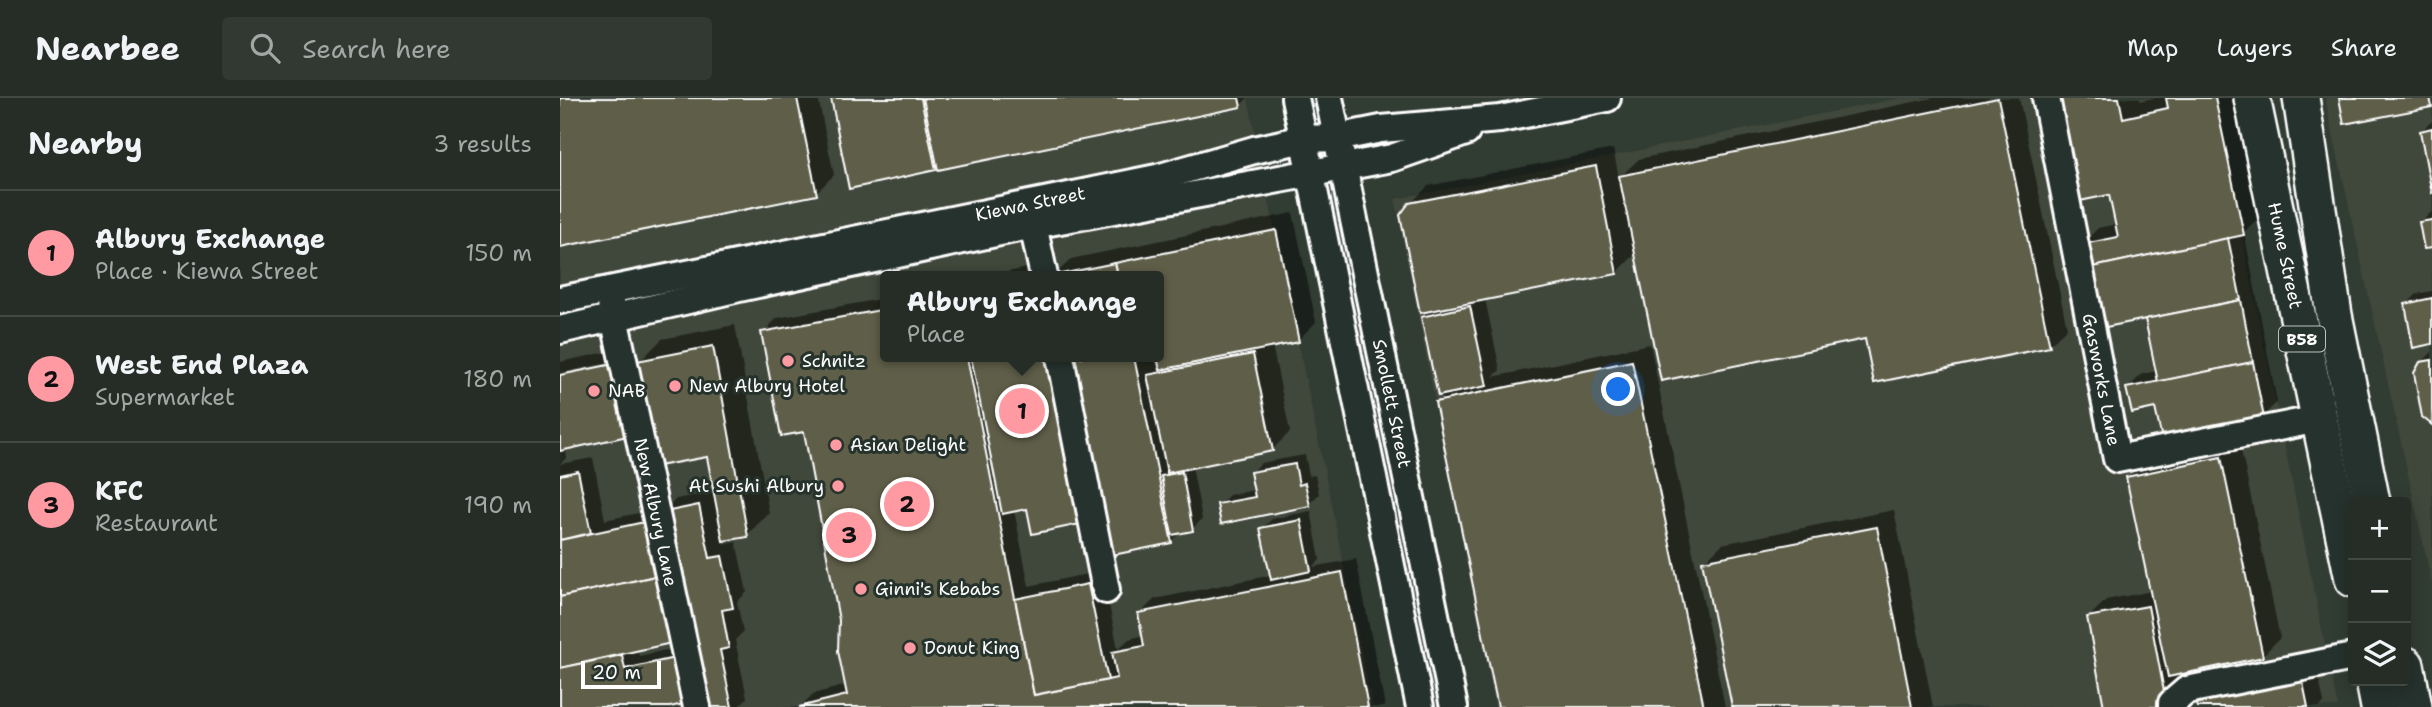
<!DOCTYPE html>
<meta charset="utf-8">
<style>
body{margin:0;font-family:"Shantell Sans",sans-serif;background:#313932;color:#f1f3f6}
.controls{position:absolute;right:21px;bottom:21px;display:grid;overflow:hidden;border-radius:7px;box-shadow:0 4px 18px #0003}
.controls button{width:63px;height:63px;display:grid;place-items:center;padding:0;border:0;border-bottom:2px solid #424943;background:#252d26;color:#f1f3f6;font:35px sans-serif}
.scale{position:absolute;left:21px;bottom:18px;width:80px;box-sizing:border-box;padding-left:7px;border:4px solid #fff;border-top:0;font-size:19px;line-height:24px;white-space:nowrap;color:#fff;-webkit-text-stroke:5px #26332d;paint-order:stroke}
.you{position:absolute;left:1059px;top:292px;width:24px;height:24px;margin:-18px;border:5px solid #fff;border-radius:50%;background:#1a73e8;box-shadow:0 0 0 10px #1a73e833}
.badge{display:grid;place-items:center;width:46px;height:46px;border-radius:50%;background:#ff9aa2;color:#111;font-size:23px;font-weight:700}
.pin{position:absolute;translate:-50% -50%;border:4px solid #fff;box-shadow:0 2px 7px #0006}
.popup{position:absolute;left:320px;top:173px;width:284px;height:91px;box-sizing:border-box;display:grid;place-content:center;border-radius:7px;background:#252d26;filter:drop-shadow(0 2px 5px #0005);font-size:23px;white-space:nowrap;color:#a3a8a7}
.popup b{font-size:26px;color:#f1f3f6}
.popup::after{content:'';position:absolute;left:50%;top:100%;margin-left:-14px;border:14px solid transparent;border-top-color:#252d26}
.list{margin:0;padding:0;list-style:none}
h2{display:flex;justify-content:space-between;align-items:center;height:91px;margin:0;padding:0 28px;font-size:30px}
h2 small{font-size:23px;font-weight:400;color:#a3a8a7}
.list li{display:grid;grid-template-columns:46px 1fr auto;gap:21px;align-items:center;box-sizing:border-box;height:126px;padding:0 28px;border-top:2px solid #424943}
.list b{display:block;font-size:26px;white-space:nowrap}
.list p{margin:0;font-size:23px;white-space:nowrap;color:#a3a8a7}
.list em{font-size:23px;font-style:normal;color:#a3a8a7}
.icon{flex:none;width:38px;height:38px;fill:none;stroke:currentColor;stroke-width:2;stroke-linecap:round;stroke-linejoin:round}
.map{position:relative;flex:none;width:1872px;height:609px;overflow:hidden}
header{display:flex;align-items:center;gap:42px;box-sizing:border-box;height:98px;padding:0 35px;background:#252d26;border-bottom:2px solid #424943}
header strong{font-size:33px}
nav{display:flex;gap:38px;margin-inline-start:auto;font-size:24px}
.search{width:490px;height:63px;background:#313932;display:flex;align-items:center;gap:18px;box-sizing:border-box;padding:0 24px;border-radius:7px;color:#a3a8a7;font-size:26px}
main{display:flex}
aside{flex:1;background:#252d26}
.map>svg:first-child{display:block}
.built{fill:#3f463a;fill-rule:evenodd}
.shadow{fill:#0007;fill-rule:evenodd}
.building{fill:#5f5e4a;stroke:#fff;stroke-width:2}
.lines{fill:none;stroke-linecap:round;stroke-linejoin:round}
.minor-casing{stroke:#fff;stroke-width:32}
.major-casing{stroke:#fff;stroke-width:40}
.minor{stroke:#26332d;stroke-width:26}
.major{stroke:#26332d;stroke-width:35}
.poi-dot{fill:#ff9aa2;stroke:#26332d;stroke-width:2.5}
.labels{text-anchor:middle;stroke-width:6;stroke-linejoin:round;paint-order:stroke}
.shield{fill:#26332d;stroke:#bec2c0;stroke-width:2}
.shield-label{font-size:16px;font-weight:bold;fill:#fff}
.street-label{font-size:18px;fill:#fff;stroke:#26332d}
.poi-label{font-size:18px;fill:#fff;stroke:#26332d;text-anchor:start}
</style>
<header>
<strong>Nearbee</strong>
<div class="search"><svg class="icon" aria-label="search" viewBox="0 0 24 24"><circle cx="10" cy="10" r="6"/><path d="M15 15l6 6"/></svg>Search here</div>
<nav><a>Map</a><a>Layers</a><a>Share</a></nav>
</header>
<main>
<aside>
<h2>Nearby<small>3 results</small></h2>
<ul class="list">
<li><span class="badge">1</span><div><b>Albury Exchange</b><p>Place · Kiewa Street</p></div><em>150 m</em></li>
<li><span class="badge">2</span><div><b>West End Plaza</b><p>Supermarket</p></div><em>180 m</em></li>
<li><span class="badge">3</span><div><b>KFC</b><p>Restaurant</p></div><em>190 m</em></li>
</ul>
</aside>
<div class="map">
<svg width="1872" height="609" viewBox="0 0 1872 609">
<rect width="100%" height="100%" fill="#313c33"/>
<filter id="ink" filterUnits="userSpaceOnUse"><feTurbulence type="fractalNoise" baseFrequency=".0143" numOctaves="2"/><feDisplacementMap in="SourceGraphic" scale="14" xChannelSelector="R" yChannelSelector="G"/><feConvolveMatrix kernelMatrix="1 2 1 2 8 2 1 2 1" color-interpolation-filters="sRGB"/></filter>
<g filter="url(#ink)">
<g class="built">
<path d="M 0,0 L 688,0 L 813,609 L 0,609 ZM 326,178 L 598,178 L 598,259 L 326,259 Z"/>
<polygon points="1340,0 1654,0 1778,609 935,609 835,101"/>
<polygon points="1765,0 1872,0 1872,486"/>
</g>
<g class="shadow">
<polygon points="0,0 258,0 274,77 256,95 0,147"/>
<polygon points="273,0 688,0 680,8 379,67 375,71"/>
<polygon points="1373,0 1459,0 1507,230 1489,247 1306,239 1076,155 1057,175 925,201 940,272 933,279 1090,246 1165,609 939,609 877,305 887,294 863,219 871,211 850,106 868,88 1053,51 1059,80 1079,61"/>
<polygon points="1495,0 1580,0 1580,3 1594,0 1676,0 1701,117 1684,134 1717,304 1703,318 1597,308 1568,290 1582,276 1597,273 1586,219 1520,148 1538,130 1557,126 1550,95"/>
<polygon points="1872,23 1872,87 1861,33"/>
<polygon points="1872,113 1872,148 1861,125"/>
<polygon points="733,115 756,224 738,242 712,247 730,334 712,352 632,368 642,421 632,431 622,433 611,444 540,408 468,409 454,412 469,488 542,473 558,551 569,541 584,537 580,515 595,501 712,477 702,431 712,421 751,413 760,462 753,469 796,461 825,609 240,609 253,596 287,587 281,522 245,332 203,235 217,220 326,200 326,259 595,259 597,269 600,266 598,178 439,178 442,175 495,165 497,175 511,161"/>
<polygon points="1872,193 1872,245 1847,206 1857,196"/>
<path d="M 175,227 L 209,415 L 187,437 L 163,441 L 164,447 L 176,444 L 187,494 L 177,504 L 183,534 L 175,542 L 187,600 L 178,609 L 153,609 L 149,592 L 101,609 L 0,609 L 0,279 L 67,265 L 66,261 L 0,275 L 0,264 L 76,248 L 79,264 L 102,241 ZM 90,317 L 148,357 L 155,394 L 116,401 L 104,414 L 103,410 L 45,422 L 33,360 L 0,366 L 7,359 L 5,350 ZM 126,532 L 129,547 L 79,558 L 77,551 Z"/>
<polygon points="1872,254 1872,324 1861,265"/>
<polygon points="1679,342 1720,540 1702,558 1622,575 1628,609 1545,609 1528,520 1546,502 1592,493 1568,379 1586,362"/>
<polygon points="745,357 749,378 755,377 759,396 749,406 659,407 669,397 695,392 691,375 701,365"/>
<polygon points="1334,412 1373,609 1174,609 1144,464 1162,446"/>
<polygon points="1756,567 1764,605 1760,609 1639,609"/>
</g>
<g class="building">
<polygon points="0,0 237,0 257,97 0,149"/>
<polygon points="271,0 361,0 376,72 289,91"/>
<polygon points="363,0 679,0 681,9 378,72"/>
<polygon points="1438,0 1490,249 1314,285 1305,241 1101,283 1059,78"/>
<polygon points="1493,0 1559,0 1563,20 1608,10 1606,0 1655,0 1684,137 1524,171 1519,147 1558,139 1549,97 1515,104"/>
<polygon points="1779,0 1870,0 1872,9 1784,26"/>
<polygon points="1872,30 1872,96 1860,33"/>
<polygon points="1036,68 1057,176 860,215 840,117 849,105"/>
<polygon points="1872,122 1872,150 1864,151 1859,124"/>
<polygon points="716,132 739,244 600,272 597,259 598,178 558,178 555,165"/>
<polygon points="1668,140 1681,202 1536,231 1524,171"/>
<polygon points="555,165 558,178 491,178"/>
<polygon points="1872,200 1872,246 1853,250 1845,206"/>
<polygon points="1681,202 1693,264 1598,284 1585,221"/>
<polygon points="910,208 927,288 878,298 861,219"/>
<polygon points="326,211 326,259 407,259 474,597 557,580 552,554 584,548 578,515 782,474 808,609 239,609 287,597 278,553 279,522 244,334 221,338 201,234"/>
<polygon points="153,248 188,439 163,443 147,359 98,368 77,263"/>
<polygon points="693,256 713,353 607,375 587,277"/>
<polygon points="411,259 492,259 525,425 472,436 467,411 442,416"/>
<polygon points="508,259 574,259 612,445 548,458"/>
<polygon points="1872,262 1872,327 1862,319 1854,275 1860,264"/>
<polygon points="1072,263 1144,609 938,609 875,304"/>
<polygon points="1693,264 1704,320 1602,341 1595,310 1572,315 1566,290"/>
<polygon points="58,265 72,337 0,353 0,277"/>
<polygon points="1661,359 1703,559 1608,579 1566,379"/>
<polygon points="735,366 739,387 745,385 750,408 661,426 657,406 695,399 690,374"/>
<polygon points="18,373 31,435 0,442 0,377"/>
<polygon points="622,374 633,433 612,437 601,378"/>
<polygon points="139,407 150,460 162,458 173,510 162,512 169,550 160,552 172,609 151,609 148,594 137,596 100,415"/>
<polygon points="741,422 751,473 711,482 700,430"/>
<polygon points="89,423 100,477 0,499 0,442"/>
<polygon points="1317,429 1352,609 1172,609 1142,463"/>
<polygon points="100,477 116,544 0,570 0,499"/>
<polygon points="528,486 548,582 474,597 455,501"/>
<polygon points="1588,508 1607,609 1544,609 1527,519"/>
<polygon points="62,557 65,571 119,559 128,605 110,609 0,609 0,570"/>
<polygon points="1742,580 1748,609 1637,609 1636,602"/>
</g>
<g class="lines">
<defs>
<g id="minor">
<polyline points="735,0 860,609"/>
<path id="s1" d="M 769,0 L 894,609"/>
<path id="s2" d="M 1486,0 L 1557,361 L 1759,321"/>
<polyline points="470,113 484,178"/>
<path id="s3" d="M 0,202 L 597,80 L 694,52 L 744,41 L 776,40 L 821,31 L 940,21 L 1047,0"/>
<path id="s4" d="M 51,205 L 137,609"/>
<polyline points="0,232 179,190 473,127 832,60 906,34"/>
<polyline points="500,259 546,492"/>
<polyline points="1612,609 1612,605 1627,592 1793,559"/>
</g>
<g id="major">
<path id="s5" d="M 1692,0 L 1793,481"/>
<polyline points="1741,0 1774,217 1812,404"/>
<polyline points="1846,567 1854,609"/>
<polyline points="1814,583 1819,609"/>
</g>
</defs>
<use href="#minor" class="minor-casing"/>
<use href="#major" class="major-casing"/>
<use href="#minor" class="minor"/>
<use href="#major" class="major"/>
</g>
</g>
<g class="poi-dot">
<circle cx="228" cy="263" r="7"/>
<circle cx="115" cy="288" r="7"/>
<circle cx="34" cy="293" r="7"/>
<circle cx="276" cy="347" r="7"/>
<circle cx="278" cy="388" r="7"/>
<circle cx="301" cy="491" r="7"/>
<circle cx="350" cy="550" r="7"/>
</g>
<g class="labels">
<rect class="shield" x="1719" y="228.5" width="46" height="25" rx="5"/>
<g class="shield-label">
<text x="1742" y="247">B58</text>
</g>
<g class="street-label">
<text dy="6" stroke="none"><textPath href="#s3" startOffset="480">Kiewa Street</textPath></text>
<text dy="6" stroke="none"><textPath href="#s5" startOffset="161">Hume Street</textPath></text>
<text dy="6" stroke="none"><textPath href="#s2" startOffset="287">Gasworks Lane</textPath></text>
<text dy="6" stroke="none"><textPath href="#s1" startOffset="312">Smollett Street</textPath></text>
<text dy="6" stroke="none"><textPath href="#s4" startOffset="214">New Albury Lane</textPath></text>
</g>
<g class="poi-label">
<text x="242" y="269">Schnitz</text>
<text x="129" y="294">New Albury Hotel</text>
<text x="48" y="299">NAB</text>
<text x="290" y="353">Asian Delight</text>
<text x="264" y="394" text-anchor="end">At Sushi Albury</text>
<text x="315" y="497">Ginni's Kebabs</text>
<text x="364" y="556">Donut King</text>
</g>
</g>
</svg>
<div class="controls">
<button>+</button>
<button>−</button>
<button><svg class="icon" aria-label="layers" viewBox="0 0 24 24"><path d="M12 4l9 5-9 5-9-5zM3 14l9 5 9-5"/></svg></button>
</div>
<div class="scale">20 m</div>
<div class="you"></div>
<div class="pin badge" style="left:462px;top:313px">1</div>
<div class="popup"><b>Albury Exchange</b>Place</div>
<div class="pin badge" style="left:347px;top:406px">2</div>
<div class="pin badge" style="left:289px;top:437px">3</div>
</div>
</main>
